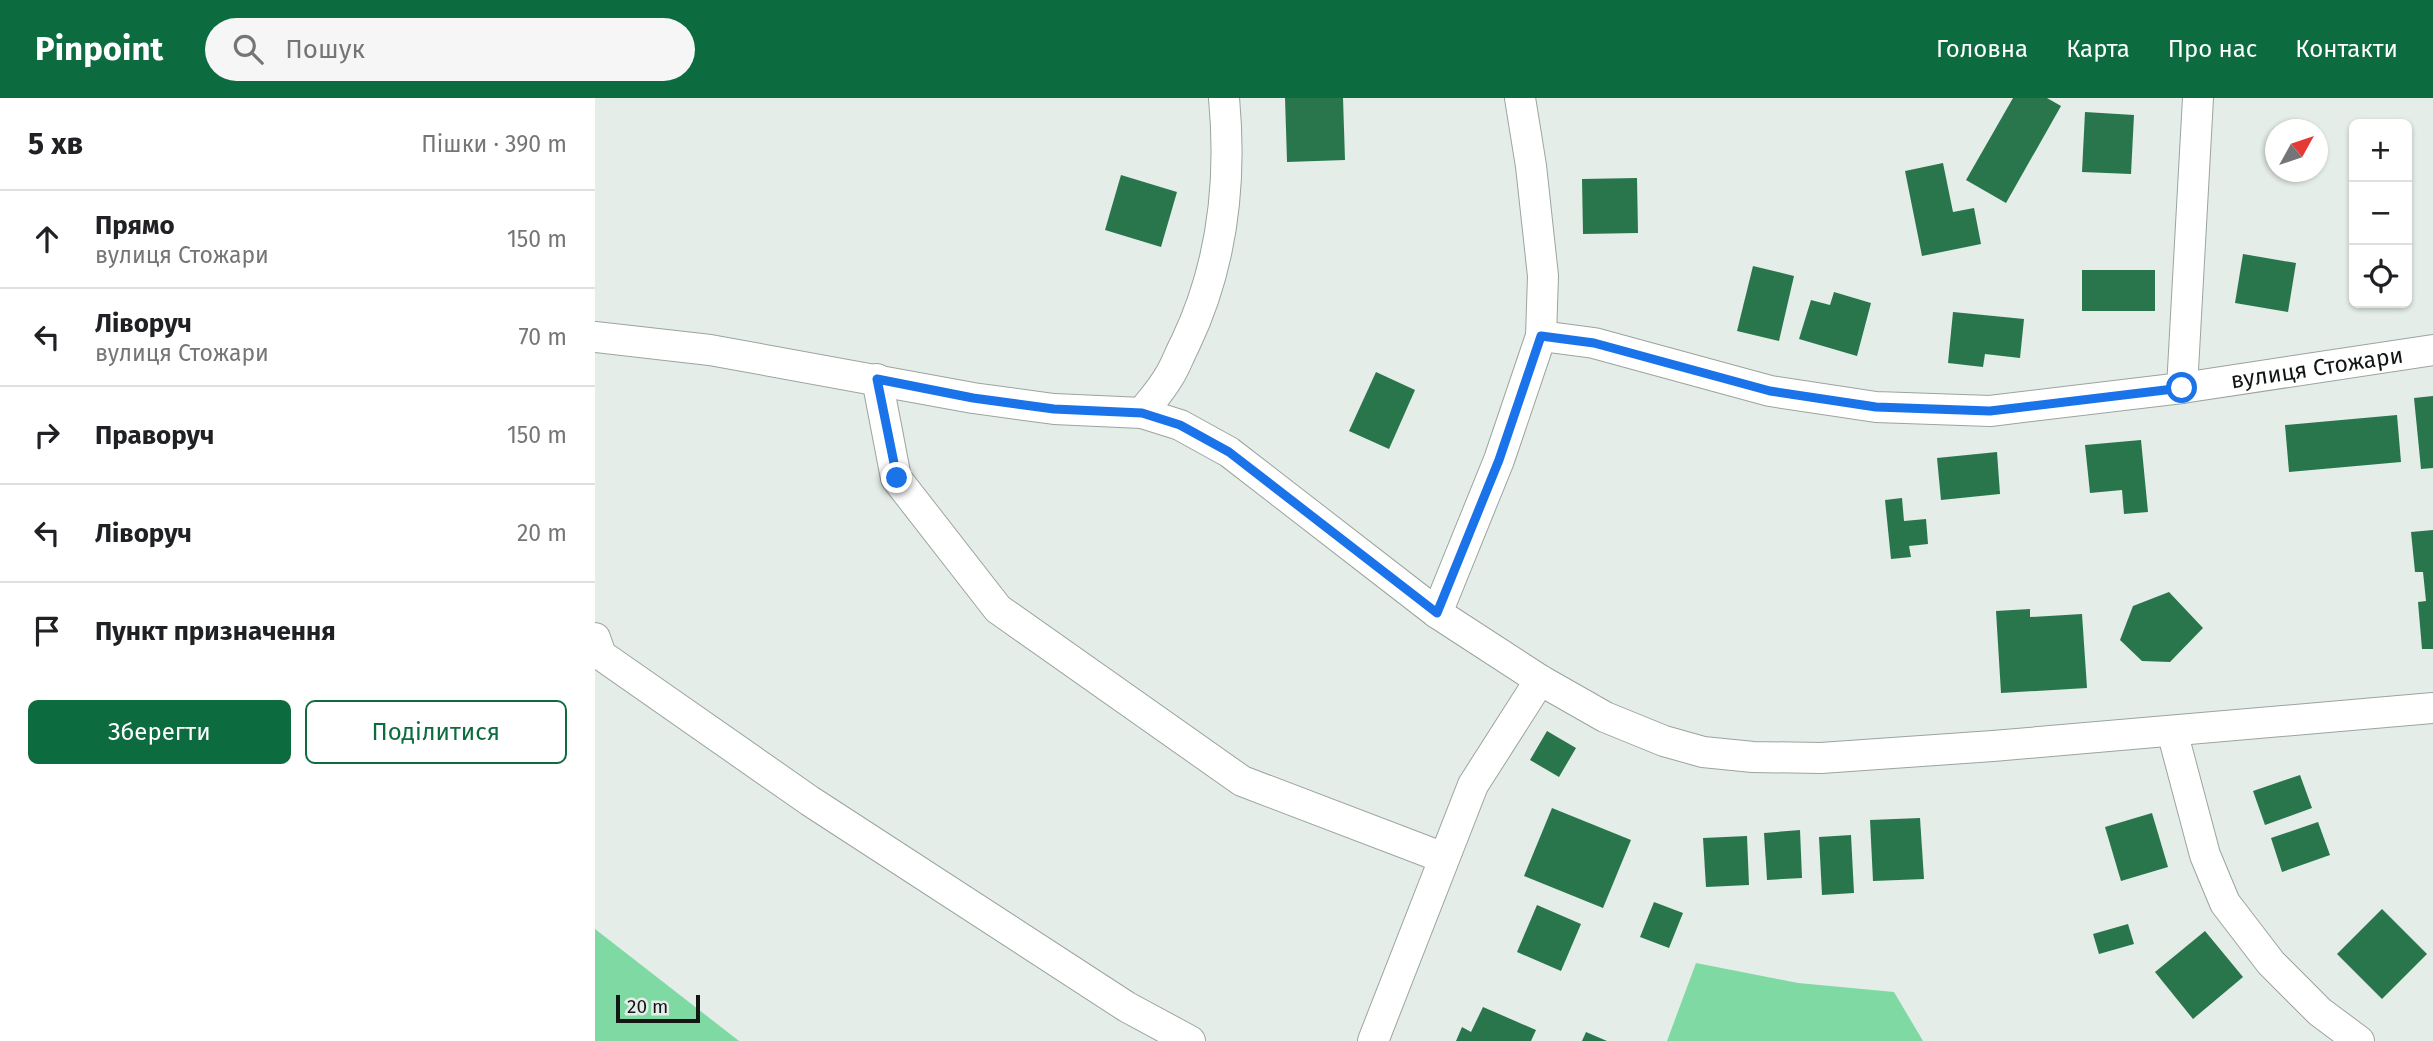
<!DOCTYPE html>
<html lang="uk">
<meta charset="utf-8">
<style>
body{margin:0;font-family:"Fira Sans",sans-serif;background:#f6f6f6;color:#202124}
.controls{position:absolute;right:21px;top:21px;display:grid;overflow:hidden;border-radius:10px;box-shadow:0 2px 5px #0004}
.controls button{width:63px;height:63px;display:grid;place-items:center;padding:0;border:0;border-bottom:2px solid #e0e0e0;background:#fff;color:#202124;font:35px sans-serif}
.compass{position:absolute;left:1670px;top:21px;width:63px;height:63px;border-radius:50%;background:#fff;box-shadow:0 2px 5px #0004;rotate:50deg}
.scale{position:absolute;left:21px;bottom:18px;width:84px;box-sizing:border-box;padding-left:7px;border:4px solid #131714;border-top:0;font-size:19px;line-height:24px;white-space:nowrap;color:#131714;-webkit-text-stroke:5px #e4ede7;paint-order:stroke}
.stop{position:absolute;width:21px;height:21px;margin:-16px;border:5px solid #1a73e8;border-radius:50%;background:#fff}
.stop.end{background:#1a73e8;border-color:#fff;box-shadow:0 2px 7px #0008}
.list{margin:0;padding:0;list-style:none}
h2{display:flex;justify-content:space-between;align-items:center;height:91px;margin:0;padding:0 28px;font-size:30px}
h2 small{font-size:23px;font-weight:400;color:#757577}
.list li{display:grid;grid-template-columns:46px 1fr auto;gap:21px;align-items:center;box-sizing:border-box;height:98px;padding:0 28px;border-top:2px solid #e0e0e0}
.list b{display:block;font-size:26px;white-space:nowrap}
.list p{margin:0;font-size:23px;white-space:nowrap;color:#757577}
.list em{font-size:23px;font-style:normal;color:#757577}
.actions{display:flex;gap:14px;padding:21px 28px}
.actions a{flex:1;padding:16px 0;border:2px solid #0c6b3f;border-radius:10px;text-align:center;font-size:24px;color:#0c6b3f}
.actions .main{background:#0c6b3f;color:#fff}
.icon{flex:none;width:38px;height:38px;fill:none;stroke:currentColor;stroke-width:2;stroke-linecap:round;stroke-linejoin:round}
.map{position:relative;flex:none;width:1838px;height:943px;overflow:hidden}
header{display:flex;align-items:center;gap:42px;box-sizing:border-box;height:98px;padding:0 35px;background:#0c6b3f;color:#fff}
header strong{font-size:33px}
nav{display:flex;gap:38px;margin-inline-start:auto;font-size:24px}
.search{width:490px;height:63px;background:#f6f6f6;display:flex;align-items:center;gap:18px;box-sizing:border-box;padding:0 24px;border-radius:38px;color:#757577;font-size:26px}
main{display:flex}
aside{flex:1;background:#fff}
.map>svg:first-child{display:block}
.green{fill:#7fd9a3}
.building{fill:#29764d}
.lines{fill:none;stroke-linecap:round;stroke-linejoin:round}
.minor-casing{stroke:#9ba49e;stroke-width:32}
.minor{stroke:#fff;stroke-width:30}
.route{stroke:#1a73e8;stroke-width:9}
.labels{text-anchor:middle;stroke-width:5;stroke-linejoin:round;paint-order:stroke}
.street-label{font-size:23px;fill:#131714;stroke:#e4ede7}
</style>
<header>
<strong>Pinpoint</strong>
<div class="search"><svg class="icon" aria-label="search" viewBox="0 0 24 24"><circle cx="10" cy="10" r="6"/><path d="M15 15l6 6"/></svg>Пошук</div>
<nav><a>Головна</a><a>Карта</a><a>Про нас</a><a>Контакти</a></nav>
</header>
<main>
<aside>
<h2>5 хв<small>Пішки · 390 m</small></h2>
<ul class="list">
<li><svg class="icon" aria-label="ahead" viewBox="0 0 24 24"><path d="M12 20V5M6 11l6-6 6 6"/></svg><div><b>Прямо</b><p>вулиця Стожари</p></div><em>150 m</em></li>
<li><svg class="icon" aria-label="left" viewBox="0 0 24 24"><path d="M17 20v-9H6M10 6l-5 5 5 5"/></svg><div><b>Ліворуч</b><p>вулиця Стожари</p></div><em>70 m</em></li>
<li><svg class="icon" aria-label="right" viewBox="0 0 24 24"><path d="M7 20v-9h11M14 6l5 5-5 5"/></svg><div><b>Праворуч</b></div><em>150 m</em></li>
<li><svg class="icon" aria-label="left" viewBox="0 0 24 24"><path d="M17 20v-9H6M10 6l-5 5 5 5"/></svg><div><b>Ліворуч</b></div><em>20 m</em></li>
<li><svg class="icon" aria-label="arrive" viewBox="0 0 24 24"><path d="M6 21V4h12l-3 4 3 4H6"/></svg><div><b>Пункт призначення</b></div></li>
</ul>
<div class="actions"><a class="main">Зберегти</a><a>Поділитися</a></div>
</aside>
<div class="map">
<svg width="1838" height="943" viewBox="0 0 1838 943">
<rect width="100%" height="100%" fill="#e4ede7"/>
<g class="green">
<polygon points="0,831 144,943 0,943"/>
<polygon points="1101,865 1203,885 1299,894 1328,943 1072,943"/>
</g>
<g class="building">
<polygon points="690,0 748,0 750,62 692,64"/>
<polygon points="1418,0 1452,0 1466,8 1411,105 1371,82"/>
<polygon points="1490,14 1539,17 1536,76 1487,74"/>
<polygon points="1348,65 1358,114 1379,110 1386,146 1327,158 1310,73"/>
<polygon points="526,77 582,94 566,149 510,132"/>
<polygon points="1042,80 1043,135 988,136 987,81"/>
<polygon points="1648,156 1701,165 1693,214 1640,205"/>
<polygon points="1158,168 1199,178 1184,243 1142,233"/>
<rect x="1487" y="172" width="73" height="41"/>
<polygon points="1239,194 1276,205 1262,258 1204,241 1216,202 1235,207"/>
<polygon points="1358,214 1429,221 1425,260 1390,256 1388,269 1353,265"/>
<polygon points="781,274 820,292 794,351 754,333"/>
<polygon points="1838,298 1838,370 1826,371 1819,300"/>
<polygon points="1802,317 1806,364 1694,374 1690,327"/>
<polygon points="1546,342 1553,414 1529,416 1527,392 1495,395 1490,347"/>
<polygon points="1402,354 1405,396 1346,402 1342,360"/>
<polygon points="1307,400 1309,423 1331,421 1333,446 1314,448 1316,459 1296,461 1290,402"/>
<polygon points="1838,432 1838,551 1827,551 1823,504 1831,503 1828,474 1820,474 1816,434"/>
<polygon points="1574,494 1608,530 1575,564 1547,563 1525,542 1538,508"/>
<polygon points="1435,511 1435,519 1487,516 1492,590 1406,595 1401,513"/>
<polygon points="952,633 981,650 964,679 935,662"/>
<polygon points="1705,677 1717,710 1670,727 1658,693"/>
<polygon points="957,710 1036,742 1008,810 929,778"/>
<polygon points="1557,715 1573,769 1526,783 1510,729"/>
<polygon points="1325,720 1329,781 1278,783 1275,722"/>
<polygon points="1723,724 1735,757 1687,774 1676,740"/>
<polygon points="1205,732 1207,780 1172,782 1169,735"/>
<polygon points="1256,737 1259,795 1227,797 1224,739"/>
<polygon points="1152,738 1154,787 1111,789 1108,740"/>
<polygon points="1059,804 1088,815 1074,850 1045,839"/>
<polygon points="942,807 986,826 966,873 922,854"/>
<polygon points="1787,811 1832,856 1787,901 1742,856"/>
<polygon points="1533,826 1539,846 1504,856 1498,836"/>
<polygon points="1610,833 1648,879 1598,921 1560,874"/>
<polygon points="888,909 941,932 936,943 861,943 867,929 876,934"/>
<polygon points="991,934 1012,943 987,943"/>
</g>
<g class="lines">
<defs>
<g id="minor">
<polyline points="925,0 936,68 948,178 946,238"/>
<polyline points="0,239 115,252 378,300 459,311 547,315 585,327 634,354 842,515 945,582 1010,619 1069,643 1108,654 1158,659 1226,660 1398,648 1838,610"/>
<polyline points="282,281 301,380 403,511 647,683 849,760"/>
<polyline points="1587,290 1603,0"/>
<path d="M 547,315 C 556,303 566,292 573,280 C 580,270 584,257 590,246 C 627,169 637,85 629,0"/>
<path id="s1" d="M 842,515 L 904,362 L 946,238 L 999,245 L 1175,293 L 1281,309 L 1395,313 L 1587,290 L 1838,252"/>
<polyline points="0,540 6,557 215,703 532,909 595,943"/>
<polyline points="1577,633 1610,757 1630,805 1676,865 1725,914 1764,943"/>
<polyline points="778,943 878,687 945,582"/>
</g>
</defs>
<use href="#minor" class="minor-casing"/>
<use href="#minor" class="minor"/>
</g>
<g class="lines">
<polyline class="route" points="302,380 282,281 378,300 459,311 547,315 585,327 634,354 842,515 904,362 946,238 999,245 1175,293 1281,309 1395,313 1587,290"/>
</g>
<g class="labels">
<g class="street-label">
<text dy="8" stroke="none"><textPath href="#s1" startOffset="1083">вулиця Стожари</textPath></text>
</g>
</g>
</svg>
<div class="controls">
<button>+</button>
<button>−</button>
<button><svg class="icon" aria-label="locate" viewBox="0 0 24 24"><circle cx="12" cy="12" r="6"/><path d="M12 2v4M12 18v4M2 12h4M18 12h4"/></svg></button>
</div>
<svg class="compass" viewBox="-18 -18 36 36"><path d="M0-13l5 13h-10z" fill="#e53935"/><path d="M0 13l5-13h-10z" fill="#757577"/></svg>
<div class="scale">20 m</div>
<div class="stop" style="left:1587px;top:290px"></div>
<div class="stop end" style="left:302px;top:380px"></div>
</div>
</main>
